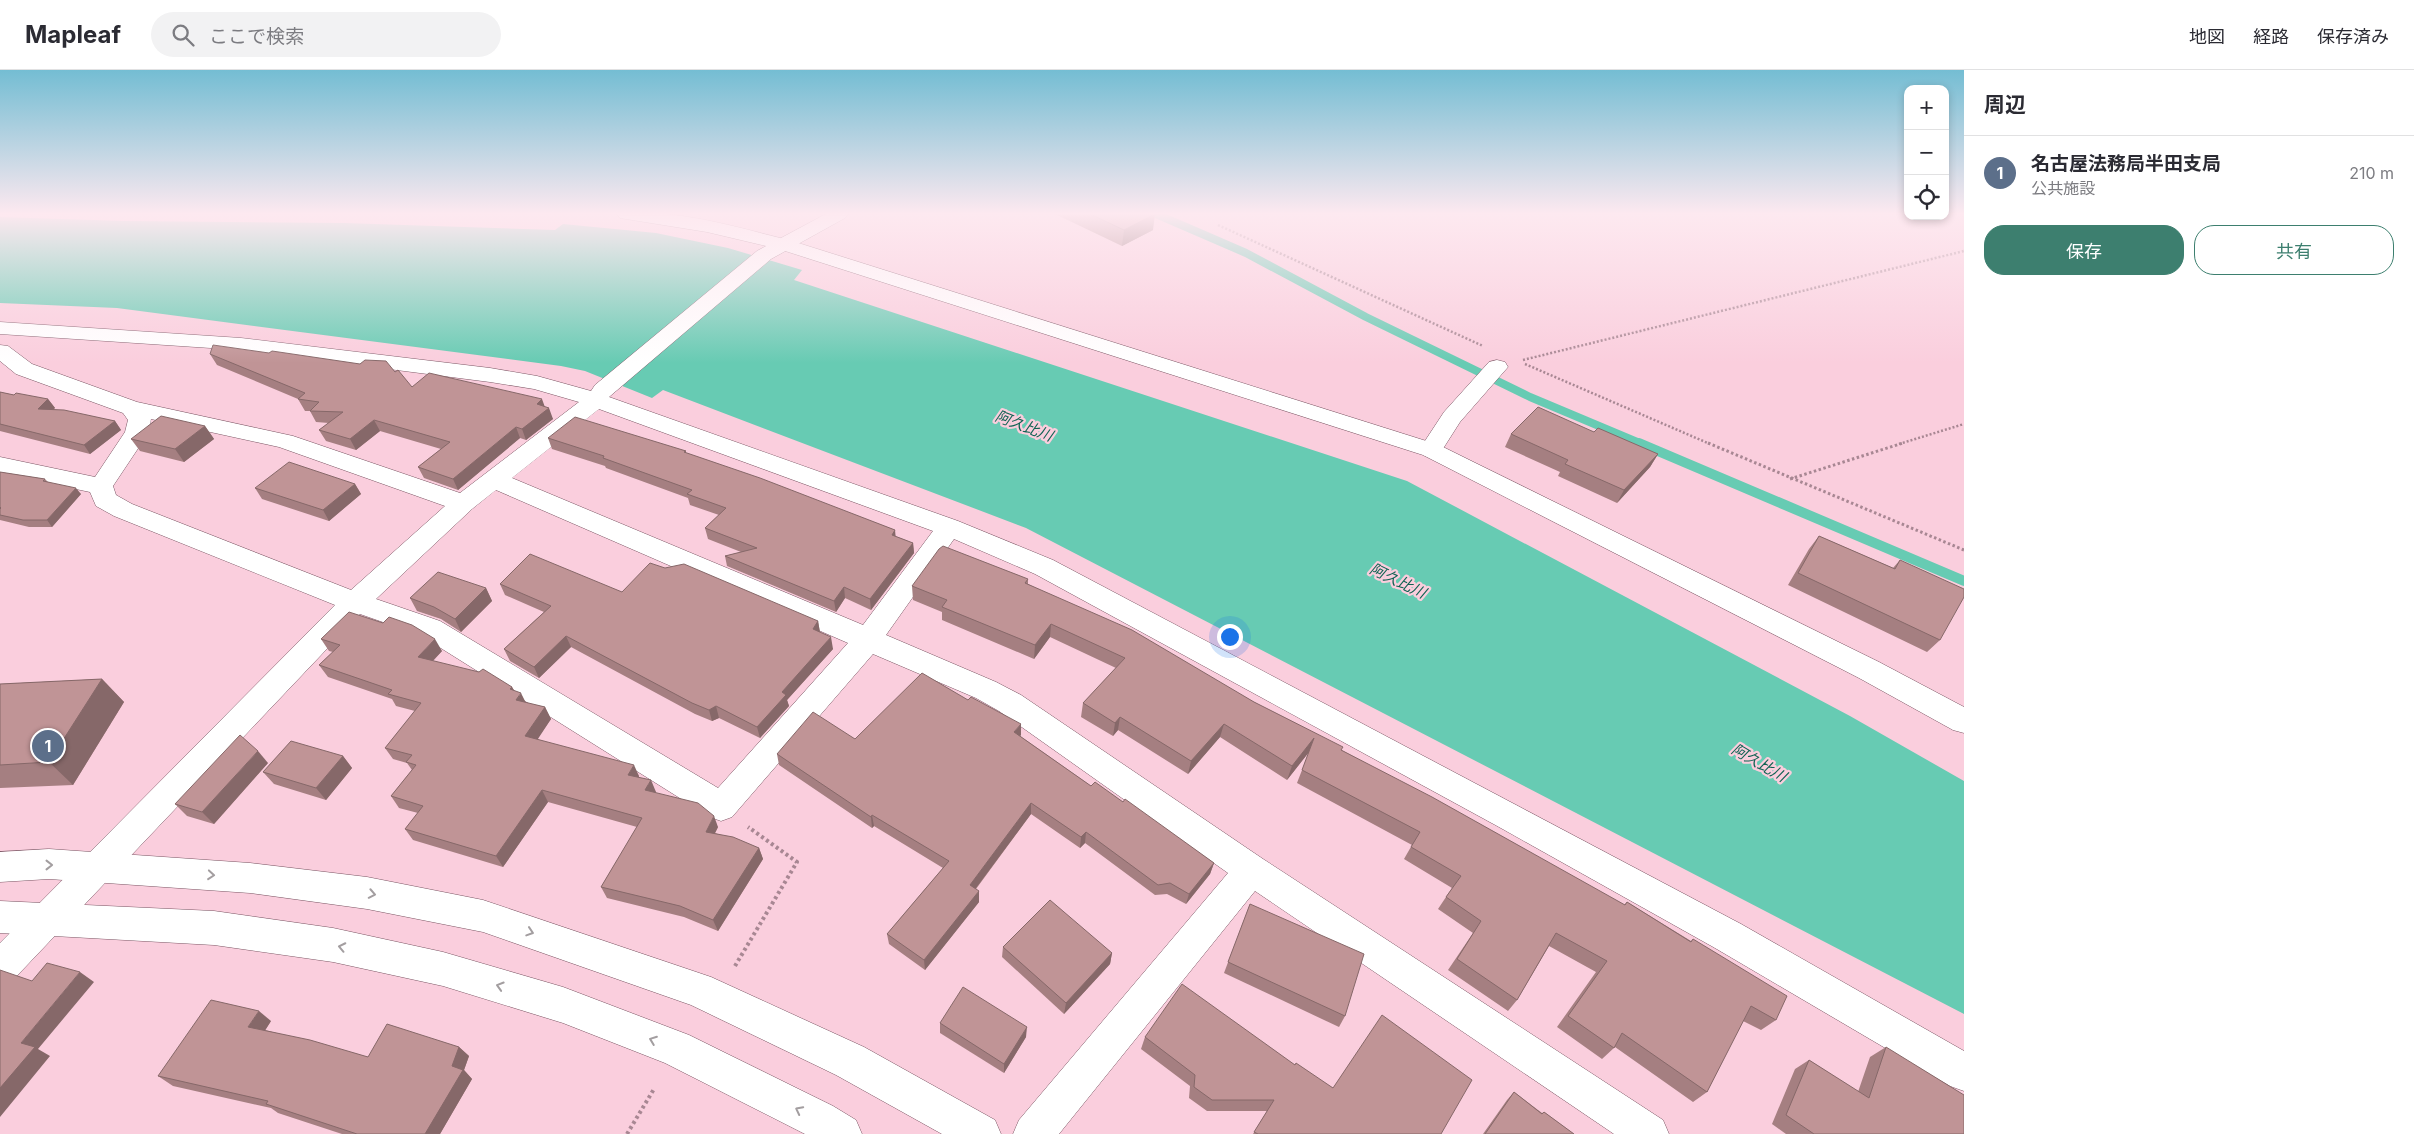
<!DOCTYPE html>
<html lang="ja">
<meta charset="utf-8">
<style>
body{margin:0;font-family:Inter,"Noto Sans JP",sans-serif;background:#f2f2f3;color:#2b2b33}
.controls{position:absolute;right:15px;top:15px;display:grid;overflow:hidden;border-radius:10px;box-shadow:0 2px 8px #0003}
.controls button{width:45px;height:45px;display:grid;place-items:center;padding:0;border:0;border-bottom:1px solid #e1e1e2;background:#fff;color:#2b2b33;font:25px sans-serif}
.you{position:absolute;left:1229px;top:566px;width:18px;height:18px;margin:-12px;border:4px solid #fff;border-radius:50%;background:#1a73e8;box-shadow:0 0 0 8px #1a73e833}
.badge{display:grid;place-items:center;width:32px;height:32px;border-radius:50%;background:#3d7f6f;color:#fff;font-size:16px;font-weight:700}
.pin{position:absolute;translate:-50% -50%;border:2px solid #fff;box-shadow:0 1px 5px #0006}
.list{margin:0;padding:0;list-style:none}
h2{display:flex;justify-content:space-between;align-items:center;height:65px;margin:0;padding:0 20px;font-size:21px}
h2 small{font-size:16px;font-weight:400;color:#7c7c81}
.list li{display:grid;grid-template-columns:32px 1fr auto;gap:15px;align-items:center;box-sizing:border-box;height:75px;padding:0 20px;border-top:1px solid #e1e1e2}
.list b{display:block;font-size:19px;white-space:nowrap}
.list p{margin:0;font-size:16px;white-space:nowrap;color:#7c7c81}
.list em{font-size:16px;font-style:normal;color:#7c7c81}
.actions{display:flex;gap:10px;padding:15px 20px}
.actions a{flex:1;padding:11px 0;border:1px solid #3d7f6f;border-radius:20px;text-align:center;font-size:18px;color:#3d7f6f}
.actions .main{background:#3d7f6f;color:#fff}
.icon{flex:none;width:28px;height:28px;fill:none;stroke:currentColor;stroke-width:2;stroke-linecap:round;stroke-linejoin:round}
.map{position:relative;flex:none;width:1964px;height:1064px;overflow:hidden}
header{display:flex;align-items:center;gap:30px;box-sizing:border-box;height:70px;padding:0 25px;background:#fff;border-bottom:1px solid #e1e1e2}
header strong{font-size:24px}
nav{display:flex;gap:28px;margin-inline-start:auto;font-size:18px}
.search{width:350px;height:45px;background:#f2f2f3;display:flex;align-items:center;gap:12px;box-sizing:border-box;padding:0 18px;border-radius:28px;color:#7c7c81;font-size:19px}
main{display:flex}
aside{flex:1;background:#fff}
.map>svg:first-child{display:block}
.water{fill:#67cbb3}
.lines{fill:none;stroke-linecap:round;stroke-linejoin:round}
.stream-far1{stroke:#67cbb3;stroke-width:8}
.stream{stroke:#67cbb3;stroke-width:10}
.minor-casing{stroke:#7b5664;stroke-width:1}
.tertiary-casing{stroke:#7b5664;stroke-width:1}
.path-far2{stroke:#a88793;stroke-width:2.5;stroke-dasharray:2 2;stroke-linecap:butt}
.path-far1{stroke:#a88793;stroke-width:3;stroke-dasharray:2.5 2.5;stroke-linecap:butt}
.path{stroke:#a88793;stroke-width:4;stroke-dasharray:3 3;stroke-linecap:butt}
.minor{fill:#fff;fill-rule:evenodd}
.tertiary{fill:#fff;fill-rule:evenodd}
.wall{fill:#a57f81}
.shaded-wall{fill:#866869}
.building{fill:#c09496;stroke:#866869}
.oneway{stroke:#a39ea0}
.labels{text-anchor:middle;stroke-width:4.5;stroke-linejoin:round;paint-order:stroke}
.water-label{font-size:15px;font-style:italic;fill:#106353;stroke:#facedd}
</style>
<header>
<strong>Mapleaf</strong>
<div class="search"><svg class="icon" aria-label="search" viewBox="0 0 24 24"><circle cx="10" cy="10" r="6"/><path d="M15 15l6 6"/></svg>ここで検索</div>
<nav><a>地図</a><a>経路</a><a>保存済み</a></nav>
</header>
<main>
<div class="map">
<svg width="1964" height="1064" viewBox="0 0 1964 1064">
<rect width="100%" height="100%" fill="#facedd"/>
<polygon class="water" points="0,147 124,151 344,153 555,160 563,154 656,163 728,178 802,200 794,210 1407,411 1850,646 1964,711 1964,944 1026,458 663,320 652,328 585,301 561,296 117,238 0,233"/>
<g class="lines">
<polyline class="stream-far1" points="1156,144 1246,183 1366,247 1530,327 1642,374"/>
<polyline class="stream" points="1639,373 1964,511"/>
<defs>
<g id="minor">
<path d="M 826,144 L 848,144 L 845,148 L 771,189 L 609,327 L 958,451 L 1053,490 L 1741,854 L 1964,981 L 1964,1021 L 1950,1016 L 1715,878 L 1499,757 L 1035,504 L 954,469 L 886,565 L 996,612 L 1021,625 L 1263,789 L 1663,1050 L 1669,1064 L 1614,1064 L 1255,821 L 1059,1064 L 1013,1064 L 1019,1050 L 1228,803 L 999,641 L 976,628 L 873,584 L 732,747 L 721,751 L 710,747 L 420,565 L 360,544 L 13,910 L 0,915 L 0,873 L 335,535 L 114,446 L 96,436 L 90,422 L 0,403 L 0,387 L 95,407 L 125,362 L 128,350 L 123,343 L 16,304 L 0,291 L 0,275 L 8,276 L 32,294 L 137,332 L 293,366 L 460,423 L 579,332 L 534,319 L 490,312 L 241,280 L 0,264 L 0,252 L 241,268 L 490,298 L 537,306 L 591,321 L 595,315 L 757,181 ZM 599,339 L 933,461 L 863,555 L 512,408 ZM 151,349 L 279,377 L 445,436 L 351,520 L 132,434 L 116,425 L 113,416 L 149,362 ZM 496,420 L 848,573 L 718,718 L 440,551 L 376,529 L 472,439 Z"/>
<polygon points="1497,290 1505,292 1508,297 1460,352 1439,385 1431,388 1423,385 1419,380 1444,342 1489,292"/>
</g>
<g id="tertiary">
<path d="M 617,144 C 676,138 735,157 792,171 L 1439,375 L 1879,592 L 1964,637 L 1964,663 L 1953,660 L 1859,608 L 1423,385 L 779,179 L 707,162 L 626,149 L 620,148 Z"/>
<polygon points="49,779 250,793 367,807 483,830 711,907 864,977 995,1050 1001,1064 942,1064 836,1005 691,935 483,862 367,839 250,823 49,809 0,812 0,782"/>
<polygon points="0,831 214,841 333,858 443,882 563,917 689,965 833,1036 856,1050 862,1064 805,1064 665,993 563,953 443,916 333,892 214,875 0,863"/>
</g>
</defs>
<use href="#minor" class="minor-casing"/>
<use href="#tertiary" class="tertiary-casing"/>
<g class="path-far2">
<polyline points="1218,155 1483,276"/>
<polyline points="1523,290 1964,181"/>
<polyline points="1525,294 1710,374"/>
<polyline points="1899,374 1964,354"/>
</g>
<g class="path-far1">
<polyline points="1708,373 1964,480"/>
<polyline points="1790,409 1903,373"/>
</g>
<g class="path">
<polyline points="735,896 797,792 748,757"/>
<polyline points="627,1064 654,1019"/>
</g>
<use href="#minor" class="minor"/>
<use href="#tertiary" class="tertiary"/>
</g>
<g class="wall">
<polygon points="1055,144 1153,144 1153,160 1122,176"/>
<polygon points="210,284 395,302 412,317 545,337 553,349 526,370 520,368 458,420 424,408 418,397 441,379 380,361 356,380 326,371 319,360 329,353 316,352 310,341 305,341 298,329 217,295"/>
<polygon points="0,322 14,325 48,329 55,338 53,339 115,351 121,360 90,384 0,361"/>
<polygon points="205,356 214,369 184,392 140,381 131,369"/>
<polygon points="1594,362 1658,384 1650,397 1617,433 1558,406 1560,402 1505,377 1511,364"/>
<polygon points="548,368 686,381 686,383 895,460 895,466 913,473 914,483 871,540 845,528 836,542 727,496 725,486 741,482 708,469 705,458 719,445 690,435 688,428 606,398 605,396 552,379"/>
<polygon points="0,402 45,409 48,412 81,424 52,457 29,457 0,450"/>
<polygon points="355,414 361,424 329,451 262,429 255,418"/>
<polygon points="1819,466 1893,498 1900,490 1940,570 1927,582 1788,515 1809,479"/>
<polygon points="1028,509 1028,514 1254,632 1624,835 1627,832 1691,871 1693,869 1776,950 1761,960 1743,951 1707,1022 1693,1032 1615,977 1602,989 1557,957 1596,902 1549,876 1517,930 1508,941 1448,900 1473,863 1438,839 1452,818 1404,789 1412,775 1297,713 1309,682 1287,710 1220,667 1188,704 1118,660 1113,666 1081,647 1083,633 1116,598 1050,567 1034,589 942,550 942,542 913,530 912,516"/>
<polygon points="500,514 622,522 818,551 820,562 833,579 787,630 789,636 760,668 719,648 712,651 695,644 571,577 539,608 510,591 504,579 544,542 505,525"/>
<polygon points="486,518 492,531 461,562 441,549 417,541 410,528"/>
<polygon points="321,569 442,581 433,591 512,617 514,620 526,633 545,637 551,649 537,669 639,706 639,707 656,722 655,723 718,757 715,763 759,778 763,789 718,861 684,847 607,828 601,817 637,757 548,732 503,797 413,770 405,759 418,743 399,738 391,726 412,700 407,693 393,689 385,678 415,641 396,636 392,629 328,607 319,595 333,582 329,581"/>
<polygon points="102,609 124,632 73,715 0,718 0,614"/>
<polygon points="1021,665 1020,666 1091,716 1123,732 1214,793 1210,804 1186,834 1167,824 1155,825 1085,773 1080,778 1031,744 976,819 979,832 925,900 889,874 887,864 943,798 874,756 872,758 779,695 777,684 855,669"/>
<polygon points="343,686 352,698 326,730 274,714 263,702"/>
<polygon points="268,693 214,754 187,746 175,734"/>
<polygon points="1250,834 1345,946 1339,957 1224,903"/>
<polygon points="1003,877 1112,883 1110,894 1064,944 1002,887"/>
<polygon points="271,951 265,960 368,987 459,977 469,986 464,1000 472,1009 440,1064 342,1064 278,1043 271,1038 173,1016 158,1006"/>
<polygon points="940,953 1026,967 1004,1003 940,963"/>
<polygon points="1145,967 1295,995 1333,1018 1441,1064 1253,1064 1267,1041 1207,1041 1189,1028 1190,1016 1141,979"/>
<polygon points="1886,977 1964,1064 1786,1064 1772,1054 1795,999 1809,990 1858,1022 1870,987"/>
<polygon points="1514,1022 1542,1043 1544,1042 1574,1064 1483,1064 1507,1030"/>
</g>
<g class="shaded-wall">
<polygon points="1155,144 1153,160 1122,176 1124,160"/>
<polygon points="48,329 55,338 45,348 38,339"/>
<polygon points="542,329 546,340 549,338 553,349 526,370 522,359 537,334"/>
<polygon points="374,350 380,361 356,380 350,369"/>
<polygon points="115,351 121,360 90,384 84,375"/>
<polygon points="205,356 214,369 184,392 175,379"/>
<polygon points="516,357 520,368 458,420 453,409"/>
<polygon points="1658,384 1650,397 1617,433 1624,420"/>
<polygon points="355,414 361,424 329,451 323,440"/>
<polygon points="76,418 81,424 52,457 47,450"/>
<polygon points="895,460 896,470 892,465"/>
<polygon points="913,473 914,483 871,540 870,529"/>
<polygon points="844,517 845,528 836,542 834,531"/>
<polygon points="486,518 492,531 461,562 455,549"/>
<polygon points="818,551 820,563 813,559"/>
<polygon points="1051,554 1050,567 1034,589 1035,575"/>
<polygon points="566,566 571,577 539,608 534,597"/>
<polygon points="831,567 833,579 787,630 789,636 760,668 757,657 782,622"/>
<polygon points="435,569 442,581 425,599 418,587"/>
<polygon points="102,609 124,632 73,715 49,692"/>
<polygon points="512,617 518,628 521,623 527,635 522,642 510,619"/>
<polygon points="716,636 719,648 712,651 709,640"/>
<polygon points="545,637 551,649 532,678 525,666"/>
<polygon points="1120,647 1118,660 1113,666 1115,653"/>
<polygon points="1021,654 1021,665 1014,673 1014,662"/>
<polygon points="1224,654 1220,667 1188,704 1191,691"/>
<polygon points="1314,668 1309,682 1287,710 1292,696"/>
<polygon points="258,681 268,693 214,754 202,742"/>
<polygon points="343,686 352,698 326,730 316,718"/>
<polygon points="634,695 639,706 633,716 628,705"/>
<polygon points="651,710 656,722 650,731 645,720"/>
<polygon points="542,720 548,732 503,797 496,786"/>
<polygon points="1031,733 1031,744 970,826 970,815"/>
<polygon points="872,745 874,756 872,758 871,747"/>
<polygon points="714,746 718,757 710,773 706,762"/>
<polygon points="1086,762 1085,773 1080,778 1081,767"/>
<polygon points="759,778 763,789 718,861 713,850"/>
<polygon points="1214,793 1210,804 1186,834 1189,824"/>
<polygon points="979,821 979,832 925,900 924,890"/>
<polygon points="1112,883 1110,894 1064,944 1066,933"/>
<polygon points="80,902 94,912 38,979 50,986 0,1047 0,1018 21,973"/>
<polygon points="259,941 271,951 261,967 248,957"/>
<polygon points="1027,957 1026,967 1004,1003 1004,994"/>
<polygon points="459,977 469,986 464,1000 472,1009 440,1064 425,1064"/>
</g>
<g class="building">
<polygon points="1090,144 1155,144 1124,160"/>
<polygon points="213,275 269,283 272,281 360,294 365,290 386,291 395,302 398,300 412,317 429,303 542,329 537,334 549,338 522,359 516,357 453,409 418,397 450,372 374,350 350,369 319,360 343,342 310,341 319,332 298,329 305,323 210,284"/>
<polygon points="0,322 14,325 16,323 48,329 38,339 64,340 115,351 84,375 0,354"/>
<polygon points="1538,337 1594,362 1598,358 1658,384 1624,420 1565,394 1568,390 1511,364"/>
<polygon points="161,346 205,356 175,379 131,369"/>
<polygon points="575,347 686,381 684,382 760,408 895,460 892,465 913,473 870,529 844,517 834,531 725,486 757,478 705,458 726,438 687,424 692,420 603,388 604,386 548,368"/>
<polygon points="289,392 355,414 323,440 255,418"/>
<polygon points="0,402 45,409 43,411 76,418 47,450 23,450 0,445 0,439 1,438 0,437"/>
<polygon points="1819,466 1895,499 1900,490 1964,519 1964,527 1940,570 1798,503"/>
<polygon points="943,476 1028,509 1025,513 1132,560 1254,632 1343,677 1341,680 1432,727 1625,835 1627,832 1691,872 1693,869 1787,926 1776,950 1751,936 1707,1022 1622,963 1614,978 1568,946 1607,891 1556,863 1517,930 1457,889 1481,851 1446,827 1461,806 1411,777 1420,762 1302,700 1314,668 1292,696 1224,654 1191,691 1120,647 1115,653 1083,633 1125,588 1051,554 1035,575 942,537 947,530 912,516 939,479"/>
<polygon points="530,484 622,522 650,493 665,498 684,494 818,551 813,559 831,567 782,622 786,625 757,657 716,636 709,640 692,633 566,566 534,597 504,579 551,536 500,514"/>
<polygon points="438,502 486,518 455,549 434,537 410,528"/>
<polygon points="349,542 383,553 389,547 412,555 435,569 418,587 479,602 483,599 512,617 510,619 521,623 516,630 545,637 525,666 634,695 628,705 651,710 645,720 698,733 714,746 706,762 733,767 759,778 713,850 680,836 601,817 642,748 542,720 496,786 405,759 423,736 391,726 416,695 406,692 412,685 385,678 421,633 388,624 392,620 319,595 340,575 321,569"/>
<polygon points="922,603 968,630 971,627 1021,654 1014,662 1091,716 1095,712 1123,732 1125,729 1214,793 1189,824 1170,813 1158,815 1086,762 1081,767 1031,733 970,815 979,821 924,890 887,864 949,791 872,745 871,747 777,684 813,642 855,669"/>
<polygon points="102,609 49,692 0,695 0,614"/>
<polygon points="240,665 258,681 202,742 175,734"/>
<polygon points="291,671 343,686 316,718 263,702"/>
<polygon points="1050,830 1112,883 1066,933 1003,877"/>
<polygon points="1250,834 1364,884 1345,946 1228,892"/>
<polygon points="47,893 80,902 21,973 35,977 0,1018 0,900 32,911"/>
<polygon points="1182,914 1295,995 1296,993 1333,1018 1382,945 1472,1010 1441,1064 1258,1064 1254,1062 1274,1030 1212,1030 1194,1017 1195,1005 1145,967"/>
<polygon points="963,917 1027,957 1004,994 940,953"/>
<polygon points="211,930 259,941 248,957 310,970 368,987 387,954 459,977 452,996 463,1000 425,1064 357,1064 266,1034 268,1031 158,1006"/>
<polygon points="1886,977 1964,1025 1964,1064 1814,1064 1786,1045 1809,990 1869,1028"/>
<polygon points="1514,1022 1542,1044 1544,1042 1574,1064 1485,1064"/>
</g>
<defs><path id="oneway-chevron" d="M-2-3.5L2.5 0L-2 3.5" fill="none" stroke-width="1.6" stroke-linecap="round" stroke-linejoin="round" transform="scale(1.25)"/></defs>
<g class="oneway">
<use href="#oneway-chevron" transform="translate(49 795)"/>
<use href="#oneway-chevron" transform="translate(211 805) rotate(5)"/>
<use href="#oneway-chevron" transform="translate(372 824) rotate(11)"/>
<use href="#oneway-chevron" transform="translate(530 862) rotate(18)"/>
<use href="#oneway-chevron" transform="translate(342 877) rotate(-168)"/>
<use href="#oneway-chevron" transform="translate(500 916) rotate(-163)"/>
<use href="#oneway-chevron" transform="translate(653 970) rotate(-159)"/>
<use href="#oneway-chevron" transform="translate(799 1040) rotate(-153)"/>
</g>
<linearGradient id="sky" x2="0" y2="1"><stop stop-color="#74bdd3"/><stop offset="0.49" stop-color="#fde9f0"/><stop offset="1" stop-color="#fde9f0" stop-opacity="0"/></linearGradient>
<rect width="1964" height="293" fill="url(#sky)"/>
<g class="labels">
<g class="water-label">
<text transform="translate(1024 356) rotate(21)" y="5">阿久比川</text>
<text transform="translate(1398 511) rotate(26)" y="5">阿久比川</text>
<text transform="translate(1759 693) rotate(30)" y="5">阿久比川</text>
</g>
</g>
</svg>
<div class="controls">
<button>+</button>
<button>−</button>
<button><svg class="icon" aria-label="locate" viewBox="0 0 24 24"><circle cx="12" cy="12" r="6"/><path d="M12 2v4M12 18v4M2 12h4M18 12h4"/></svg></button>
</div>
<div class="you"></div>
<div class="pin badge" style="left:48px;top:676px;background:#5c6f8a">1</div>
</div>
<aside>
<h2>周辺<small></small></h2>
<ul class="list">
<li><span class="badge" style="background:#5c6f8a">1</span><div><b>名古屋法務局半田支局</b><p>公共施設</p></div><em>210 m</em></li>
</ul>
<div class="actions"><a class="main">保存</a><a>共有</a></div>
</aside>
</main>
